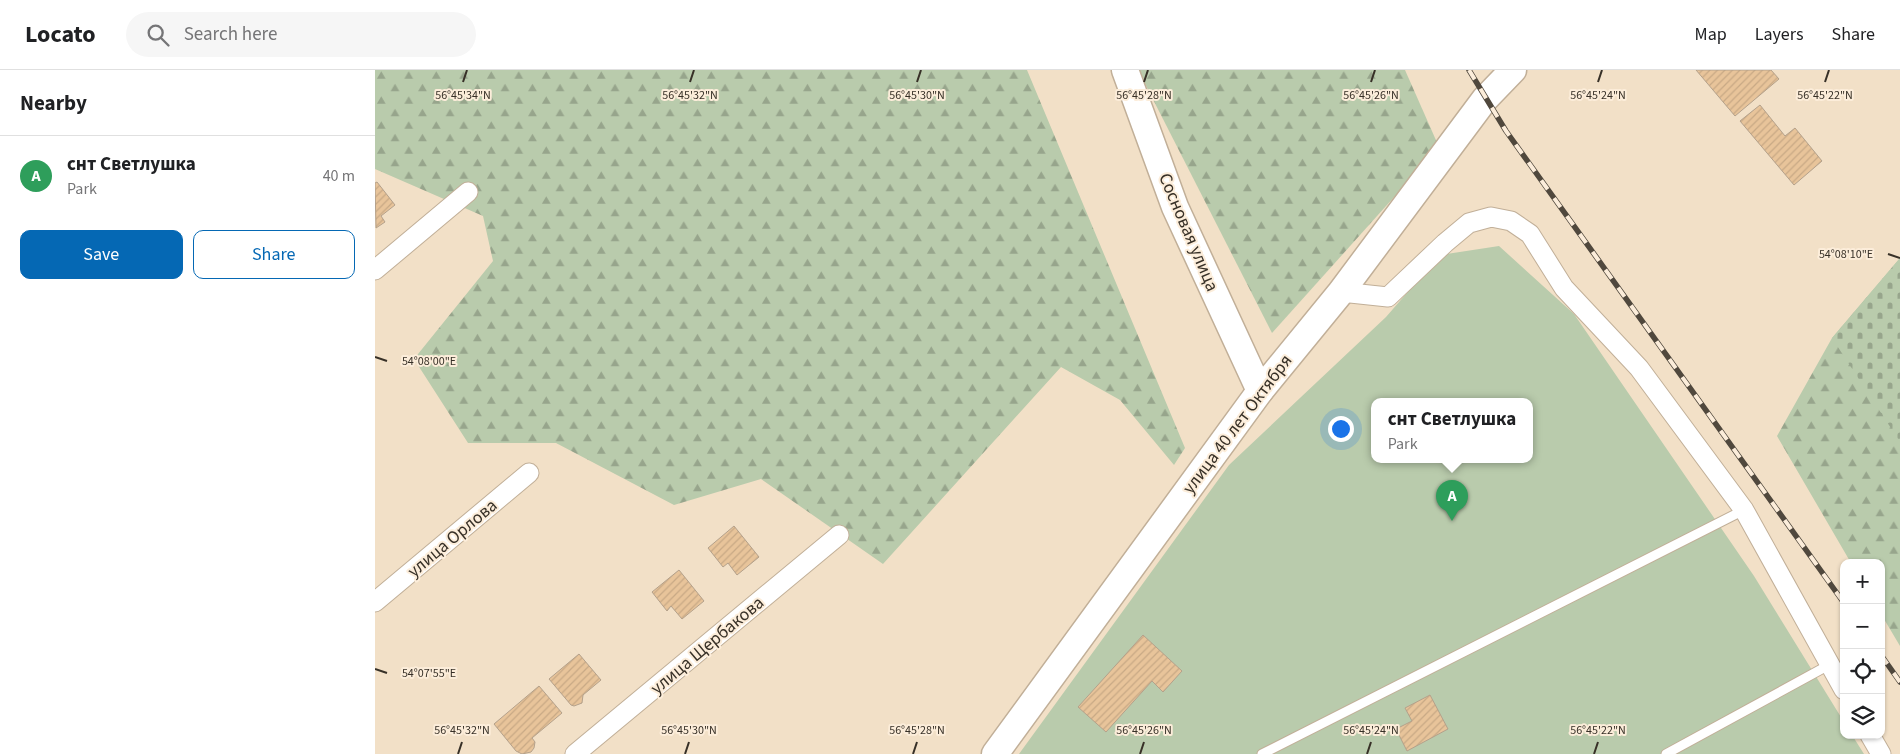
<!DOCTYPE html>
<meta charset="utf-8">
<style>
body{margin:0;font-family:"Source Sans 3",sans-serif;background:#f6f6f6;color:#202124}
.controls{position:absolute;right:15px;bottom:15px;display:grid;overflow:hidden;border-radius:10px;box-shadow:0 1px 4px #0004}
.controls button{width:45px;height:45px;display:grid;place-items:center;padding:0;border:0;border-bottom:1px solid #e0e0e0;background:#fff;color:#202124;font:25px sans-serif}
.you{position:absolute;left:965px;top:358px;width:18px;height:18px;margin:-12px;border:4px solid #fff;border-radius:50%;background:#1a73e8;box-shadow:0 0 0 8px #1a73e833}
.badge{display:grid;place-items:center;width:32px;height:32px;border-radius:50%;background:#0568b4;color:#fff;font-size:16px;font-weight:700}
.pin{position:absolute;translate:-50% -41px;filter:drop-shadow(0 1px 2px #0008)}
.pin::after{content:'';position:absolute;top:26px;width:18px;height:15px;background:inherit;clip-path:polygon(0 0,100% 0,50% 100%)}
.popup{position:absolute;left:996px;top:328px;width:162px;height:65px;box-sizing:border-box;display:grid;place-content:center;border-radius:10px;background:#fff;filter:drop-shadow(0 1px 4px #0005);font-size:16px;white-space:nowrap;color:#757577}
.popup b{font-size:19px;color:#202124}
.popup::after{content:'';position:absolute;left:50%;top:100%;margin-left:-10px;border:10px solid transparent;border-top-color:#fff}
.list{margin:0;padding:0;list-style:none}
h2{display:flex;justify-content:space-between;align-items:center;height:65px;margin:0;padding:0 20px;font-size:21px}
h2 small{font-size:16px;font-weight:400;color:#757577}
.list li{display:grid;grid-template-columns:32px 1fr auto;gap:15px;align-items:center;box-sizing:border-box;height:80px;padding:0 20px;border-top:1px solid #e0e0e0}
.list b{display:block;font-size:19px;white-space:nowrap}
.list p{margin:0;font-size:16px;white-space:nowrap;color:#757577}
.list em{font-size:16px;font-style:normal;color:#757577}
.actions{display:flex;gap:10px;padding:15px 20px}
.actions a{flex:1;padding:11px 0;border:1px solid #0568b4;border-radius:10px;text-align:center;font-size:18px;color:#0568b4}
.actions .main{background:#0568b4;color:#fff}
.icon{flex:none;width:28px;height:28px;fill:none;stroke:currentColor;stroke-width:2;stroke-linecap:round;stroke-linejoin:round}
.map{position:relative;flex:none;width:1525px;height:684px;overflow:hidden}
header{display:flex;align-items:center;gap:30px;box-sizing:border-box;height:70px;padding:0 25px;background:#fff;border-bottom:1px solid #e0e0e0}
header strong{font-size:24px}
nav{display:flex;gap:28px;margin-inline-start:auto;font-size:18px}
.search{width:350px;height:45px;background:#f6f6f6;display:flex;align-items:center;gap:12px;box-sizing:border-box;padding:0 18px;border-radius:28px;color:#757577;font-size:19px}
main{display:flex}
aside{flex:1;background:#fff}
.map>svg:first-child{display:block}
.green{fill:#b9cbac;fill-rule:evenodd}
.forest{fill:url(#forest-firs)}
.cemetery{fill:url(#cemetery-stones)}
.building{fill:url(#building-hatch);stroke:#b4a18b}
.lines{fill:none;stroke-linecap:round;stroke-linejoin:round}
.lane-casing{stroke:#c1af98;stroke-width:11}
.street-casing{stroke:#c1af98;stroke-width:21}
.secondary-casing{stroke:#c1af98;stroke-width:29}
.lane{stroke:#fff;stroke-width:9}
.street{stroke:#fff;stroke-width:19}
.secondary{stroke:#fff;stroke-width:26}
.rail-casing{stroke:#50483d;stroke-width:5.5}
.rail{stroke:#fcedda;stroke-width:4;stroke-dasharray:11;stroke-linecap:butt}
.ticks{fill:none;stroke:#373027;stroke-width:2}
.labels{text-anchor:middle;stroke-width:4;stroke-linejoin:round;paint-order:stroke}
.street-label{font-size:18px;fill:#373027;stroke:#fcedda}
.ticks-label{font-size:12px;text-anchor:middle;fill:#373027;stroke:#fcedda;stroke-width:4;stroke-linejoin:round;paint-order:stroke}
</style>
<header>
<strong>Locato</strong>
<div class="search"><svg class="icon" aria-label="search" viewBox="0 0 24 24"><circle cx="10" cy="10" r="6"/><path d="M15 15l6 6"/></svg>Search here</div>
<nav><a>Map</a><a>Layers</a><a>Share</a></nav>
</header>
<main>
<aside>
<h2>Nearby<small></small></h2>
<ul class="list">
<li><span class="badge" style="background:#2e9e5b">A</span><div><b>снт Светлушка</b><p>Park</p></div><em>40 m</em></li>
</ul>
<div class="actions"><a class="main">Save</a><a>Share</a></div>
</aside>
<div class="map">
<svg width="1525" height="684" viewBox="0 0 1525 684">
<defs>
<pattern id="forest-firs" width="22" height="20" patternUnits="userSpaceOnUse" patternTransform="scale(1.25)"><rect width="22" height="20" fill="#b9cbac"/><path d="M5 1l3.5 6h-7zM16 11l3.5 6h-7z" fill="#97a58c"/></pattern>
<pattern id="cemetery-stones" width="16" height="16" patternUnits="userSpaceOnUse" patternTransform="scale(1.25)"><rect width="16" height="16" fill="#b9cbac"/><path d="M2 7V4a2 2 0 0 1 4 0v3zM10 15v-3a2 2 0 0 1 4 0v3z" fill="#97a58c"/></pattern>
<pattern id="building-hatch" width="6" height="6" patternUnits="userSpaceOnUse" patternTransform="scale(1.25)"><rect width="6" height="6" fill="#e8c49a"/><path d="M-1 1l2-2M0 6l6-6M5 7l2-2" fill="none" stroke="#c8a985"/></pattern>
</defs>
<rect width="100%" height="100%" fill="#f2e0c7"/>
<path class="green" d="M 1124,176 L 1199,244 L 1379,506 L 1469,652 L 1469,665 L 1477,665 L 1489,684 L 644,684 L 854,395 L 1011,247 L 1065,185 ZM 1000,332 L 1154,332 L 1154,390 L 1000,390 Z"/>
<g class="forest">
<polygon points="0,0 652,0 810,378 799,395 745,330 686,297 508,494 386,409 299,435 181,373 93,373 39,289 118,191 108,146 0,99"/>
<polygon points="763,0 1030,0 1064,77 897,263"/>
<polygon points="1525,188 1525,576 1506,544 1506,493 1476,493 1402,366 1457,268"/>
</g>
<polygon class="cemetery" points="1525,188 1525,372 1457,268"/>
<g class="building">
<polygon points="1321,0 1396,0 1404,9 1360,46"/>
<polygon points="1385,35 1410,66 1420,58 1447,91 1419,115 1365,51"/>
<polygon points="2,112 20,135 6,146 10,152 1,158 0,113"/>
<polygon points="359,456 384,487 362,505 353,493 348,497 333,478"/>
<polygon points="304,500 329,531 307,549 296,536 292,541 277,522"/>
<polygon points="768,565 807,601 788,622 777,611 731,662 703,637"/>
<polygon points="204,584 226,610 208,625 207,633 199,636 196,635 174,609"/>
<polygon points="164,616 187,643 157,668 160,672 159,678 156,682 147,684 141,681 119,654"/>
<polygon points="1055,625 1073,659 1032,681 1021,659 1037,651 1030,638"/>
</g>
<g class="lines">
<defs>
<g id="lane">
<polyline points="887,684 1369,440"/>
<polyline points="1291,684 1454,595"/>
</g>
<g id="street">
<polyline points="0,200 93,122"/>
<polyline points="966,222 1013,227 1070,173 1094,153 1116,147 1136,151 1155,164 1189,218 1264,298 1369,440 1469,620"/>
<polyline points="0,532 154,403"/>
<polyline points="1495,665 1506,684"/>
<polyline points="200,684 464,465"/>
</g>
<g id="secondary">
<polyline points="750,0 800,137 885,321"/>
<polyline points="620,684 885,321 966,222 1110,29 1138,0"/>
</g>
</defs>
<use href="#lane" class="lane-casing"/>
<use href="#street" class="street-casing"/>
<use href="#secondary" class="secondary-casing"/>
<use href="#lane" class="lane"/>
<use href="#street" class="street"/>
<use href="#secondary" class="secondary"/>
<defs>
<g id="rail">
<polyline points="1094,0 1131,61 1469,533"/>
<polyline points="1506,585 1525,612"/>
</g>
</defs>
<use href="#rail" class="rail-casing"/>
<use href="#rail" class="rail"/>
</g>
<path class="ticks" d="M 88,12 L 92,0M 315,12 L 319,0M 542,12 L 546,0M 769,12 L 773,0M 996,12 L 1000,0M 1223,12 L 1227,0M 1450,12 L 1454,0M 1513,184 L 1525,188M 0,287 L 12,291M 0,599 L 12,603M 83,684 L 87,672M 310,684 L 314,672M 538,684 L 542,672M 765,684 L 769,672M 992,684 L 996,672M 1219,684 L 1223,672"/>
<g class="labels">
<g class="street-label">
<text transform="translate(814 162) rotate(67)" y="6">Сосновая улица</text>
<text transform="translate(862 354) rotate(-53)" y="6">улица 40 лет Октября</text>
<text transform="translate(77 468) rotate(-40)" y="6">улица Орлова</text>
<text transform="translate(332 575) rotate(-40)" y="6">улица Щербакова</text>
</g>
</g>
<g class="ticks-label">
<text x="88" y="29">56°45'34"N</text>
<text x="315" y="29">56°45'32"N</text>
<text x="542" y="29">56°45'30"N</text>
<text x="769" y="29">56°45'28"N</text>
<text x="996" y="29">56°45'26"N</text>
<text x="1223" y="29">56°45'24"N</text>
<text x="1450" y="29">56°45'22"N</text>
<text x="1471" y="188">54°08'10"E</text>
<text x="54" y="295">54°08'00"E</text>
<text x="54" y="607">54°07'55"E</text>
<text x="87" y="664">56°45'32"N</text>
<text x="314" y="664">56°45'30"N</text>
<text x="542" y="664">56°45'28"N</text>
<text x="769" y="664">56°45'26"N</text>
<text x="996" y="664">56°45'24"N</text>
<text x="1223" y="664">56°45'22"N</text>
</g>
</svg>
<div class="controls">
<button>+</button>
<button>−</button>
<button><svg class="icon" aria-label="locate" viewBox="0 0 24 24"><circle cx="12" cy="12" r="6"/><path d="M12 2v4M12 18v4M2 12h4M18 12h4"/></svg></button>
<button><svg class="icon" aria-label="layers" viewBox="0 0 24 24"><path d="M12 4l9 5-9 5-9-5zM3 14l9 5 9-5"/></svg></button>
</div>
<div class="you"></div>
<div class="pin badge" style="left:1077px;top:451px;background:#2e9e5b">A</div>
<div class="popup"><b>снт Светлушка</b>Park</div>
</div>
</main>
